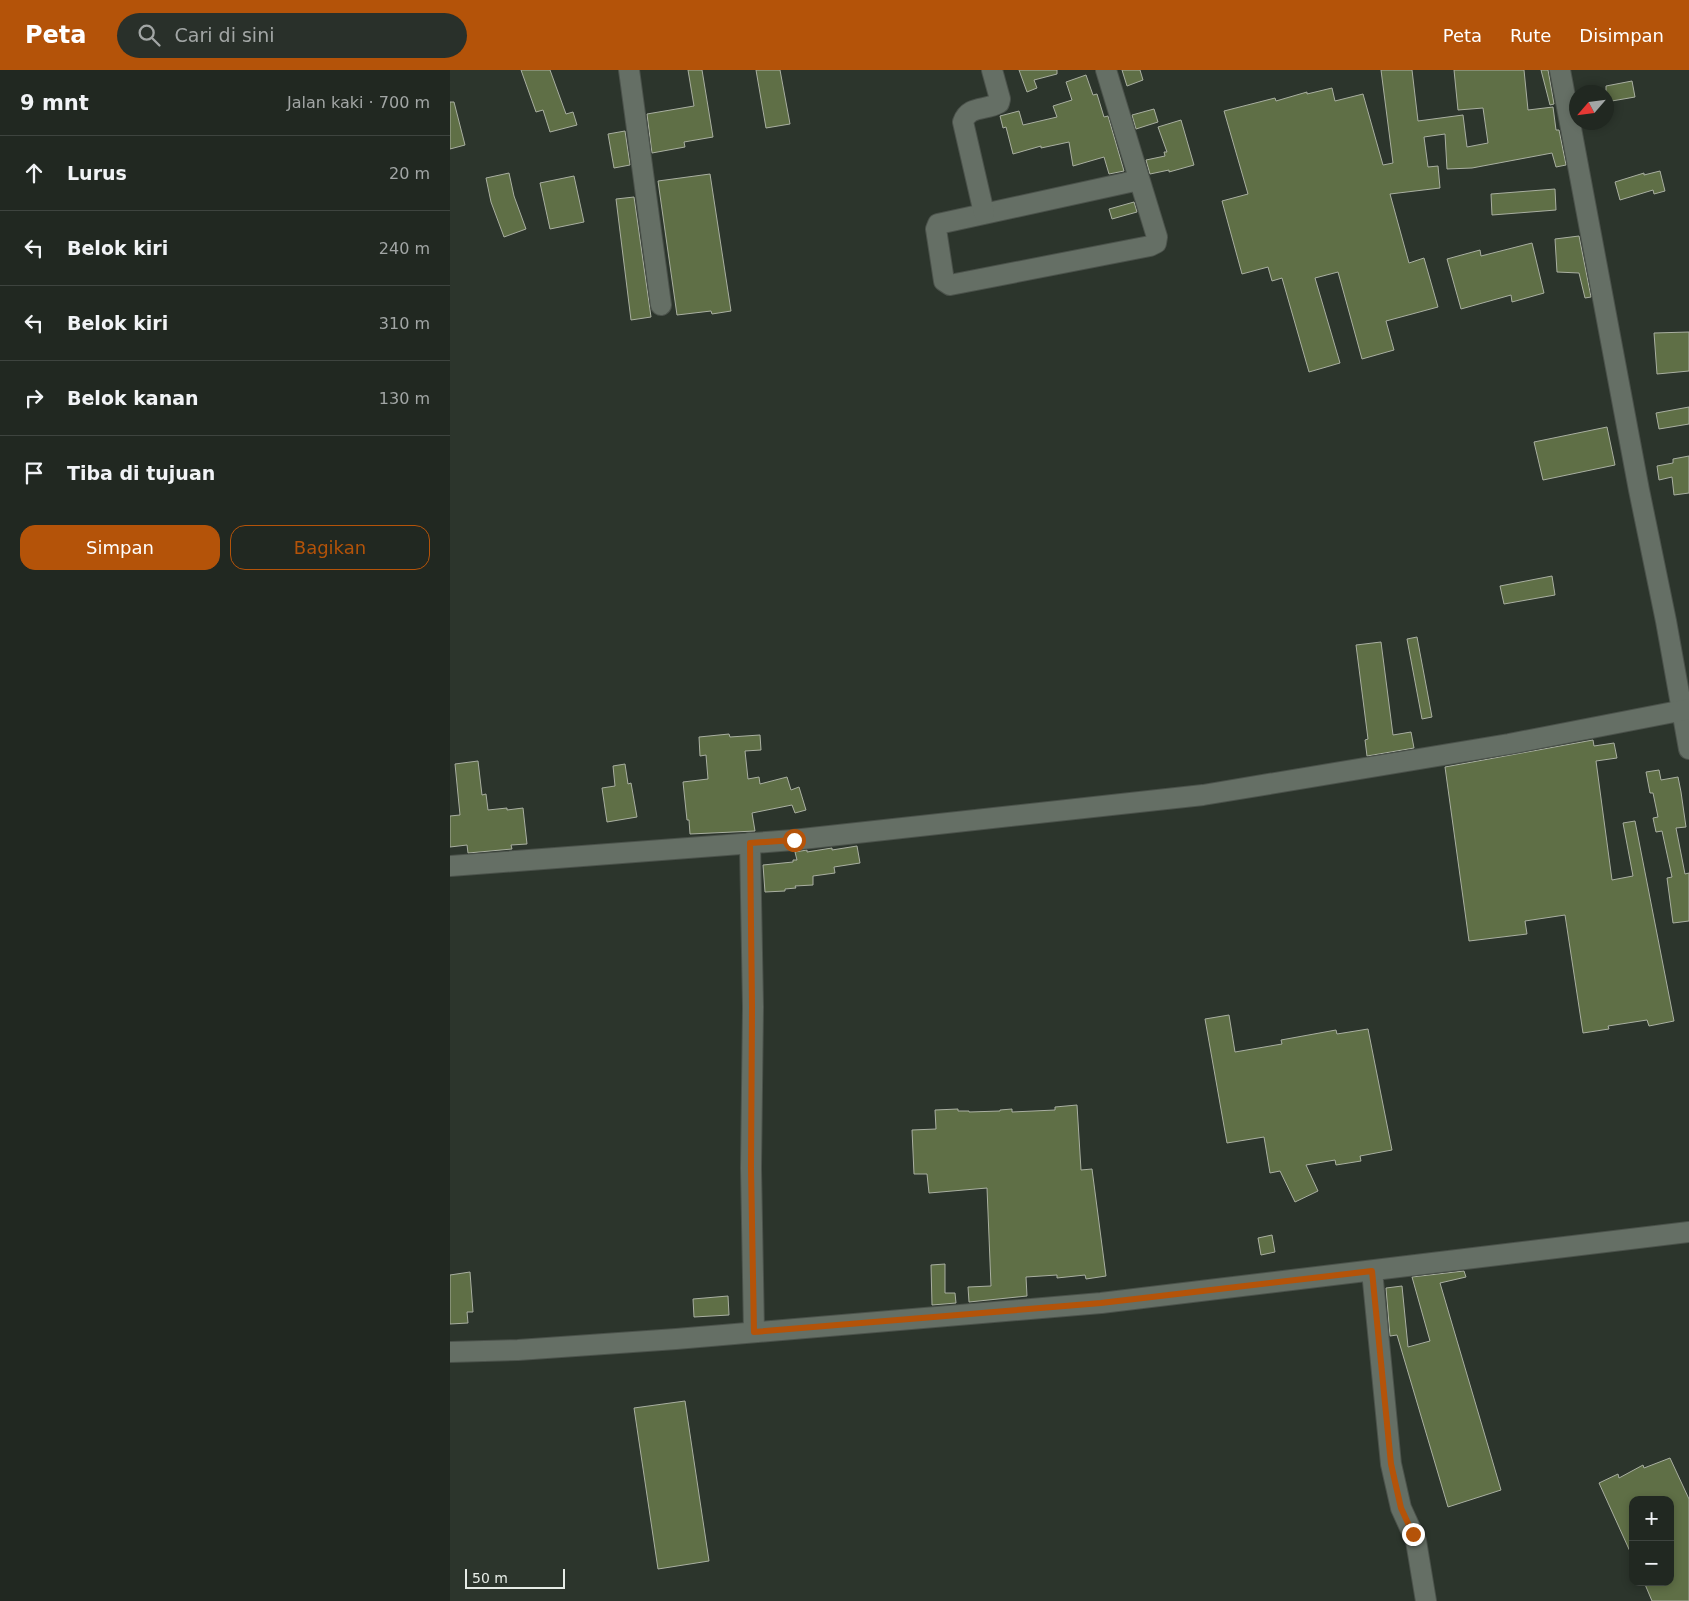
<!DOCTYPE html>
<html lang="id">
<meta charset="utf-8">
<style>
body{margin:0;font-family:"DejaVu Sans",sans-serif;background:#29302a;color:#f1f3f6}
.controls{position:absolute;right:15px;bottom:15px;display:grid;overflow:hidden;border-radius:10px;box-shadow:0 2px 8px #0003}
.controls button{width:45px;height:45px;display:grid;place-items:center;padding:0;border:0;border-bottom:1px solid #3e443f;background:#212821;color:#f1f3f6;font:25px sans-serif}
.compass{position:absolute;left:1119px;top:15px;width:45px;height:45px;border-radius:50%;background:#212821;box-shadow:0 2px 8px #0003;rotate:242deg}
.scale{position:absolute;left:15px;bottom:12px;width:100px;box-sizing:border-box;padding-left:5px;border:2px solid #e6ece6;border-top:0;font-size:14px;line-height:18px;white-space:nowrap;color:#e6ece6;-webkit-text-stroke:4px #2c352c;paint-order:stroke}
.stop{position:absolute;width:15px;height:15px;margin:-11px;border:4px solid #b45309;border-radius:50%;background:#fff}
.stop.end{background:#b45309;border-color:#fff;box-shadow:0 1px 5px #0008}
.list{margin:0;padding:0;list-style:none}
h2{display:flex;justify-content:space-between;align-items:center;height:65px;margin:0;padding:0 20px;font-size:21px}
h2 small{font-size:16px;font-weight:400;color:#a2a6a5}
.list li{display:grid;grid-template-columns:32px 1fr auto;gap:15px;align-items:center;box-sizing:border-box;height:75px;padding:0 20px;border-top:1px solid #3e443f}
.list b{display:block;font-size:19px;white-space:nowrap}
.list em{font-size:16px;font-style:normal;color:#a2a6a5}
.actions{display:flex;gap:10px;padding:15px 20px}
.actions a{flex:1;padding:11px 0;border:1px solid #b45309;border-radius:15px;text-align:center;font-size:18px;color:#b45309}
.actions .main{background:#b45309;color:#fff}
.icon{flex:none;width:28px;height:28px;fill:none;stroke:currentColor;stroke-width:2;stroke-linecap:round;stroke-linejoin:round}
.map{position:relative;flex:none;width:1239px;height:1531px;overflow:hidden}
header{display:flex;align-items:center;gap:30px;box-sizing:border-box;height:70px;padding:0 25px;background:#b45309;color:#fff}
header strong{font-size:24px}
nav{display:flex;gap:28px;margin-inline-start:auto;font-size:18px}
.search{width:350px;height:45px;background:#29302a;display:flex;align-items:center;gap:12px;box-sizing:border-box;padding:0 18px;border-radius:28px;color:#a2a6a5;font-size:19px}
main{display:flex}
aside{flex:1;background:#212821}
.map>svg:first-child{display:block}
.building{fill:#5f6f46;stroke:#a9afa1}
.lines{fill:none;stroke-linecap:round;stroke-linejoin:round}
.minor-casing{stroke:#4b524b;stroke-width:22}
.minor{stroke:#656f65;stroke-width:20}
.route{stroke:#b45309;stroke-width:6}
</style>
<header>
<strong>Peta</strong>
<div class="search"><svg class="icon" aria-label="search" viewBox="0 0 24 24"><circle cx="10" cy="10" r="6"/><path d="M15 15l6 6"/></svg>Cari di sini</div>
<nav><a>Peta</a><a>Rute</a><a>Disimpan</a></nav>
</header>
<main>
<aside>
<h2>9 mnt<small>Jalan kaki · 700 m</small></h2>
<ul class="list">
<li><svg class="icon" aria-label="ahead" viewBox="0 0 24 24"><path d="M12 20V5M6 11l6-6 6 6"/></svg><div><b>Lurus</b></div><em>20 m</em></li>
<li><svg class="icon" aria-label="left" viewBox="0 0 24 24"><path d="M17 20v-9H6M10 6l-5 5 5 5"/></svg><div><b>Belok kiri</b></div><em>240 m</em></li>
<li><svg class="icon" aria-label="left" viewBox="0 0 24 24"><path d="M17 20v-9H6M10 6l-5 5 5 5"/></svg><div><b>Belok kiri</b></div><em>310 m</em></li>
<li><svg class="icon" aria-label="right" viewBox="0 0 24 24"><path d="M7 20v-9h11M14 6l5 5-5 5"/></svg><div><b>Belok kanan</b></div><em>130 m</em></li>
<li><svg class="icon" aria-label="arrive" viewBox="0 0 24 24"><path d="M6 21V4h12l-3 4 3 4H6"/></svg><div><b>Tiba di tujuan</b></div></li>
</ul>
<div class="actions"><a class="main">Simpan</a><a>Bagikan</a></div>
</aside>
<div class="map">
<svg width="1239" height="1531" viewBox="0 0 1239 1531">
<rect width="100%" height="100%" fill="#2c352c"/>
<g class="building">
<polygon points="71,0 100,0 116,44 123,42 127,55 100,62 93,40 86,42"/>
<polygon points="238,0 252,0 263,67 234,72 235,77 202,83 197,44 244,36"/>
<polygon points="306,0 330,0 340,54 316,58"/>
<polygon points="569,0 607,0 607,4 584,10 587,18 577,22"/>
<polygon points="672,0 690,0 693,10 677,16"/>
<polygon points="931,0 962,0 968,51 1013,45 1017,77 1038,73 1033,38 1008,40 1004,0 1074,0 1078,40 1103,37 1106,60 1109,60 1116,95 1106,97 1102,83 1022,98 997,99 995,64 974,67 978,97 988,96 990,118 940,124 959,193 974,188 988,237 936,251 944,280 912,289 888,202 865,208 890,293 859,302 832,208 822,211 818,197 792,204 772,131 798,124 774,41 825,28 826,31 857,22 857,24 882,18 885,31 913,24 933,95 943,93"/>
<polygon points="1091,0 1098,0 1104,34 1100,35"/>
<polygon points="636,5 643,25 647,24 654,47 658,46 674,101 659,104 654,87 623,96 619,72 591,78 591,76 563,84 556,57 553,58 550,46 569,41 573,55 607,47 603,36 622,30 616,12"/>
<polygon points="1182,11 1185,27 1156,32 1156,16"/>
<polygon points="0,32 4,32 15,75 0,79"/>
<polygon points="704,39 708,52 686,59 682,45"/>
<polygon points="731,50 744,95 719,102 719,100 700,104 696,90 715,86 714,82 717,82 708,57"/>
<polygon points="175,61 180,95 164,98 158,64"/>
<polygon points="1210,101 1215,121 1204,124 1203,120 1170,130 1165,112 1194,103 1194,105"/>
<polygon points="59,103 64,126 76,159 54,167 41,132 36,108"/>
<polygon points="260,104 281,241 262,244 261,241 227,245 208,111"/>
<polygon points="124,106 134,152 100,159 90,113"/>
<polygon points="1105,119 1106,140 1042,145 1041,124"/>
<polygon points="184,127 201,247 181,250 166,129"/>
<polygon points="684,132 687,142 662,149 659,139"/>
<polygon points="1129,166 1141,227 1135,228 1129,203 1107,202 1105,169"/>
<polygon points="1082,173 1094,223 1062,232 1061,225 1011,239 997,189 1030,180 1031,186"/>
<polygon points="1239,262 1239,301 1207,304 1204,263"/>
<polygon points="1239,337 1239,354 1209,359 1206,343"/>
<polygon points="1157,357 1165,395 1093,410 1084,372"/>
<polygon points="1239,386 1239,423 1224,425 1222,407 1209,410 1207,396 1223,393 1223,389"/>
<polygon points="1102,506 1105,525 1054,534 1050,516"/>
<polygon points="967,567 982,647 972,649 957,569"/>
<polygon points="931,572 943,665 961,662 964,678 917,686 915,670 918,669 906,575"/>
<polygon points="279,664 280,667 310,665 311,680 295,681 298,709 309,707 310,714 337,707 341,720 349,717 356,740 345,743 342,735 302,743 305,761 240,764 239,750 237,750 233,712 258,709 256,685 250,686 249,667"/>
<polygon points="1143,670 1144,676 1164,673 1167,688 1146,691 1162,810 1183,806 1173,753 1185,751 1224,951 1199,956 1197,950 1158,956 1159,959 1133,963 1115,845 1075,851 1077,864 1019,871 995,697"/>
<polygon points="28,691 32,725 36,724 38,740 57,738 57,740 73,738 77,774 61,775 62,779 18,783 17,775 0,777 0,746 10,745 5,694"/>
<polygon points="175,694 178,714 181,713 187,747 157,752 152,718 165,716 163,696"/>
<polygon points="1209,700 1211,710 1228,707 1231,722 1236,757 1226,758 1235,804 1239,803 1239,851 1223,853 1217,808 1222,807 1212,761 1206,762 1203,748 1208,747 1203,723 1200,723 1196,702"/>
<polygon points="407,776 410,793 384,797 385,803 363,806 363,815 345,816 346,818 335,819 335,821 315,822 313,795 343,792 343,790 347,790 345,782 357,780 357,782 382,778 382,780"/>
<polygon points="779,945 785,982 832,974 831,970 886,960 887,964 918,959 942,1080 910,1086 911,1091 886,1095 885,1090 856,1095 868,1121 845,1132 830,1101 820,1103 814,1067 777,1073 755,949"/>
<polygon points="627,1035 631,1100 642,1099 656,1206 636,1209 635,1205 607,1208 607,1205 576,1207 577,1226 519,1232 518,1217 541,1216 537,1118 479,1123 477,1104 464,1104 462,1060 486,1059 485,1040 508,1039 508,1041 519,1041 519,1042 550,1041 550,1040 562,1039 562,1042 605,1040 605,1037"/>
<polygon points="822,1165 825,1182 811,1185 808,1168"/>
<polygon points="495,1194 495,1223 505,1223 506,1233 482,1235 481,1195"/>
<polygon points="1014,1201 1016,1207 990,1213 1051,1420 998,1437 947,1265 940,1266 936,1218 952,1216 958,1277 980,1271 962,1207"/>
<polygon points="20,1202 23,1242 17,1242 18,1253 0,1254 0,1205"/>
<polygon points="278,1226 279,1245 244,1247 243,1229"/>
<polygon points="235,1331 259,1491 208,1499 184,1338"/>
<polygon points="1220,1388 1239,1429 1239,1531 1202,1531 1194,1512 1220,1512 1220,1430 1183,1430 1183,1488 1149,1413 1168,1404 1169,1408 1193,1395 1194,1398"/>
</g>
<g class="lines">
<defs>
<g id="minor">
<polyline points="179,0 211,235"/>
<polyline points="656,0 707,167 706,173 700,176 500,215 494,211 486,159 488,154 689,110"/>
<polyline points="1110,0 1189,420 1216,551 1239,679"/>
<path d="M 534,143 L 513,52 C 519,35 535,41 549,33 L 550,29 L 542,0"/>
<polyline points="300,773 303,937 301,1098 304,1262"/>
<polyline points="0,796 343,770 753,725 1059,674 1239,639"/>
<polyline points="922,1201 941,1394 951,1438 966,1471 976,1531"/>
<polyline points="0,1282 68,1280 226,1269 651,1233 1239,1162"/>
</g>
</defs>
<use href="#minor" class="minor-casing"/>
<use href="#minor" class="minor"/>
</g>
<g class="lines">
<polyline class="route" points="344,770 300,773 302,937 301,1098 304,1262 651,1233 922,1201 941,1394 951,1438 963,1464"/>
</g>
</svg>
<div class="controls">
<button>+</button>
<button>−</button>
</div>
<svg class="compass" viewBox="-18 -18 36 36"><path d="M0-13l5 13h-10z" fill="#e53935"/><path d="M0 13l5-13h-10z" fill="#a2a6a5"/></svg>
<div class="scale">50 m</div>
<div class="stop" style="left:344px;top:770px"></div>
<div class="stop end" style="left:963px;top:1464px"></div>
</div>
</main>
